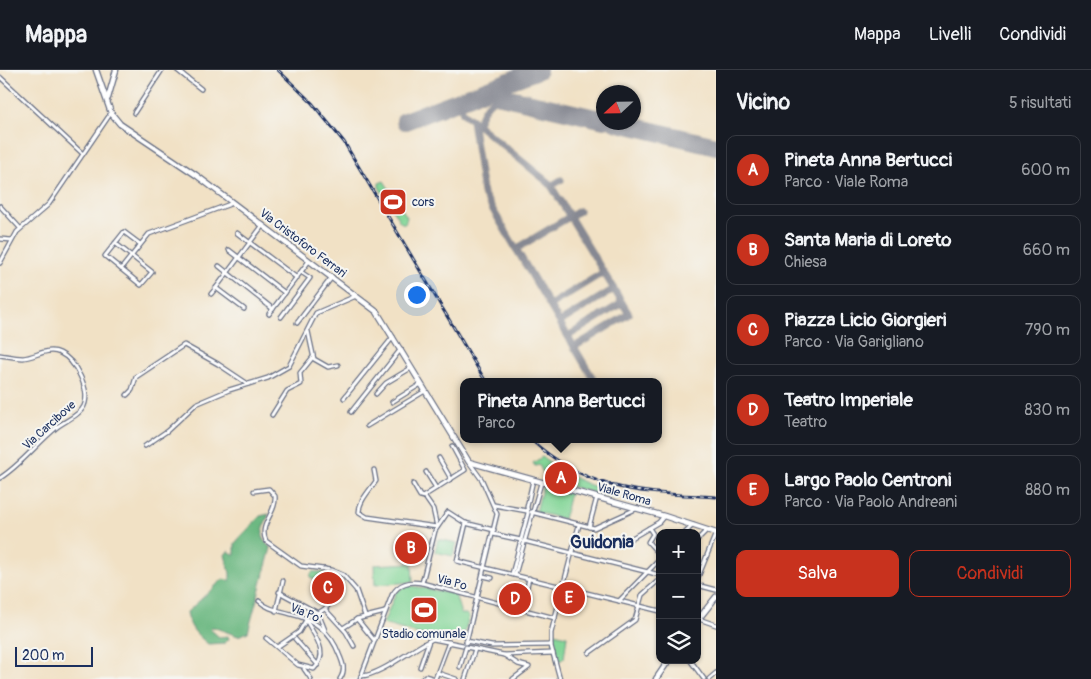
<!DOCTYPE html>
<html lang="it">
<meta charset="utf-8">
<style>
body{margin:0;font-family:Pangolin,sans-serif;background:#20242c;color:#f1f3f6}
.controls{position:absolute;right:15px;bottom:15px;display:grid;overflow:hidden;border-radius:10px;box-shadow:0 1px 4px #0004}
.controls button{width:45px;height:45px;display:grid;place-items:center;padding:0;border:0;border-bottom:1px solid #363941;background:#171b24;color:#f1f3f6;font:25px sans-serif}
.compass{position:absolute;left:596px;top:15px;width:45px;height:45px;border-radius:50%;background:#171b24;box-shadow:0 1px 4px #0004;rotate:248deg}
.scale{position:absolute;left:15px;bottom:12px;width:78px;box-sizing:border-box;padding-left:5px;border:2px solid #1b2f5e;border-top:0;font-size:14px;line-height:18px;white-space:nowrap;color:#1b2f5e;-webkit-text-stroke:4px #f6f6f2;paint-order:stroke}
.you{position:absolute;left:416px;top:224px;width:18px;height:18px;margin:-12px;border:4px solid #fff;border-radius:50%;background:#1a73e8;box-shadow:0 0 0 8px #1a73e833}
.badge{display:grid;place-items:center;width:32px;height:32px;border-radius:50%;background:#c8321e;color:#fff;font-size:16px;font-weight:700}
.pin{position:absolute;translate:-50% -50%;border:2px solid #fff;box-shadow:0 1px 5px #0006}
.popup{position:absolute;left:460px;top:308px;width:202px;height:65px;box-sizing:border-box;display:grid;place-content:center;border-radius:10px;background:#171b24;filter:drop-shadow(0 1px 4px #0005);font-size:16px;white-space:nowrap;color:#9ea1a6}
.popup b{font-size:19px;color:#f1f3f6}
.popup::after{content:'';position:absolute;left:50%;top:100%;margin-left:-10px;border:10px solid transparent;border-top-color:#171b24}
.list{margin:0;padding:0;list-style:none}
h2{display:flex;justify-content:space-between;align-items:center;height:65px;margin:0;padding:0 20px;font-size:21px}
h2 small{font-size:16px;font-weight:400;color:#9ea1a6}
.list li{display:grid;grid-template-columns:32px 1fr auto;gap:15px;align-items:center;box-sizing:border-box;height:70px;margin:0 10px 10px;padding:0 10px;border:1px solid #363941;border-radius:10px}
.list b{display:block;font-size:19px;white-space:nowrap}
.list p{margin:0;font-size:16px;white-space:nowrap;color:#9ea1a6}
.list em{font-size:16px;font-style:normal;color:#9ea1a6}
.actions{display:flex;gap:10px;padding:15px 20px}
.actions a{flex:1;padding:11px 0;border:1px solid #c8321e;border-radius:10px;text-align:center;font-size:18px;color:#c8321e}
.actions .main{background:#c8321e;color:#fff}
.icon{flex:none;width:28px;height:28px;fill:none;stroke:currentColor;stroke-width:2;stroke-linecap:round;stroke-linejoin:round}
.map{position:relative;flex:none;width:716px;height:609px;overflow:hidden}
header{display:flex;align-items:center;gap:30px;box-sizing:border-box;height:70px;padding:0 25px;background:#171b24;border-bottom:1px solid #363941}
header strong{font-size:24px}
nav{display:flex;gap:28px;margin-inline-start:auto;font-size:18px}
main{display:flex}
aside{flex:1;background:#171b24}
.map>svg:first-child{display:block}
.green{fill:#84d698;stroke:#50827b}
.forest{fill:#6bb780;stroke:#43736f}
.lines{fill:none;stroke-linecap:round;stroke-linejoin:round}
.taxiway{stroke:#868892;stroke-width:7}
.runway{stroke:#868892;stroke-width:18}
.street-casing{stroke:#666d82;stroke-width:5.5}
.secondary-casing{stroke:#666d82;stroke-width:7}
.street{stroke:#fff;stroke-width:3}
.secondary{stroke:#fff;stroke-width:4.5}
.rail-casing{stroke:#1b2f5e;stroke-width:3}
.rail{stroke:#f6f6f2;stroke-width:1;stroke-dasharray:4;stroke-linecap:butt}
.labels{text-anchor:middle;stroke-width:4;stroke-linejoin:round;paint-order:stroke}
.poi-label{font-size:12px;fill:#1b2f5e;stroke:#f6f6f2;text-anchor:start}
.street-label{font-size:12px;fill:#1b2f5e;stroke:#f6f6f2}
.district-label{font-size:18px;font-weight:bold;fill:#1b2f5e;stroke:#f6f6f2}
</style>
<header>
<strong>Mappa</strong>
<nav><a>Mappa</a><a>Livelli</a><a>Condividi</a></nav>
</header>
<main>
<div class="map">
<svg width="716" height="609" viewBox="0 0 716 609">
<rect width="100%" height="100%" fill="#f6f6f2"/>
<filter id="ink" filterUnits="userSpaceOnUse"><feTurbulence type="fractalNoise" baseFrequency=".02" numOctaves="2"/><feDisplacementMap in="SourceGraphic" scale="10" xChannelSelector="R" yChannelSelector="G"/><feConvolveMatrix kernelMatrix="1 2 1 2 8 2 1 2 1" color-interpolation-filters="sRGB"/></filter>
<filter id="wash" filterUnits="userSpaceOnUse"><feTurbulence type="fractalNoise" baseFrequency=".0096" numOctaves="4" result="noise"/><feDisplacementMap in="SourceGraphic" scale="20" xChannelSelector="R" yChannelSelector="G"/><feGaussianBlur stdDeviation="1.12" result="paint"/><feColorMatrix in="noise" values="0 0 0 0 0 0 0 0 0 0 0 0 0 0 0 0 0 1.4 0 .05"/><feComposite in="paint" operator="in"/></filter>
<g filter="url(#wash)">
<rect width="100%" height="100%" fill="#f1e1c5"/>
<g class="green">
<polygon points="384,111 407,147 405,154 400,152 379,117 379,113"/>
<path d="M 542,387 C 564,402 587,418 614,421 L 617,429 L 547,410 L 539,395 L 535,396 L 533,393 Z"/>
<polygon points="543,415 570,422 564,449 536,442"/>
<polygon points="438,469 457,473 453,486 435,482"/>
<polygon points="412,493 413,512 375,515 374,495"/>
<path d="M 312,502 L 324,502 C 335,513 334,523 327,535 L 324,536 L 322,530 L 328,522 L 321,517 L 316,524 L 312,522 L 319,512 L 310,507 Z"/>
<polygon points="407,515 455,524 461,544 466,544 469,547 463,568 457,567 455,570 458,572 432,568 383,554 396,522"/>
<polygon points="554,563 567,566 564,588 558,592 553,571"/>
</g>
<path class="forest" d="M 269,444 C 264,458 257,466 271,478 L 248,562 L 238,566 L 213,557 L 210,559 L 219,567 L 228,566 L 229,569 L 225,573 L 208,574 C 196,564 189,558 187,542 L 223,509 L 230,511 L 230,503 L 225,485 L 228,481 L 235,485 L 235,473 L 260,446 Z"/>
<g class="lines">
<g class="taxiway">
<polyline points="459,31 463,43 550,114 629,244 574,277"/>
<polyline points="472,50 483,123 595,312"/>
<path d="M 477,55 C 482,42 487,30 501,26"/>
<polyline points="551,116 561,110"/>
<polyline points="516,179 579,141"/>
<polyline points="550,235 604,202"/>
<polyline points="560,252 614,219"/>
<polyline points="568,266 622,233"/>
</g>
<g class="runway">
<polyline points="501,26 604,50"/>
<polyline points="405,51 538,0"/>
<polyline points="615,52 716,76"/>
</g>
</g>
</g>
<g filter="url(#ink)">
<g class="lines">
<defs>
<g id="street">
<polyline points="177,0 201,19"/>
<polyline points="0,7 83,84"/>
<polyline points="134,43 162,0"/>
<polyline points="0,136 20,158"/>
<polyline points="237,163 297,208"/>
<polyline points="0,169 12,170"/>
<polyline points="115,173 152,202 141,215 105,186 124,162 140,174"/>
<polyline points="229,180 285,223"/>
<polyline points="0,193 17,162 49,134 111,43"/>
<polyline points="219,196 273,239"/>
<polyline points="121,199 149,164 233,133"/>
<polyline points="211,224 216,218"/>
<polyline points="244,239 216,218 263,155"/>
<polyline points="269,244 309,191"/>
<polyline points="281,247 310,208 301,202"/>
<polyline points="297,253 332,207"/>
<polyline points="308,261 314,289 328,297 338,295"/>
<path d="M 0,285 C 7,286 15,288 23,288 C 36,287 47,277 60,283 C 75,290 91,320 84,336 C 80,345 65,351 57,357 C 37,373 22,394 0,408"/>
<polyline points="376,324 386,313 411,298"/>
<polyline points="127,325 132,320 136,307 184,275 218,294 248,314"/>
<polyline points="344,328 393,267"/>
<polyline points="392,332 421,314"/>
<polyline points="351,342 401,279"/>
<polyline points="272,345 287,321 301,314 300,303 313,287"/>
<polyline points="367,356 425,321"/>
<polyline points="145,376 167,361 196,334 229,320 268,308 289,296 316,243 356,226"/>
<polyline points="439,388 451,409"/>
<path d="M 374,400 L 376,411 C 370,420 359,431 359,442 L 367,447 L 437,457 L 433,439 L 424,426 L 465,400 L 452,376"/>
<polyline points="426,402 436,418"/>
<polyline points="413,414 420,426 424,427"/>
<path d="M 254,421 L 269,419 L 275,426 C 277,443 258,454 266,471 L 301,496 L 331,500 L 343,505 L 356,520 L 365,546"/>
<polyline points="494,435 527,441"/>
<polyline points="531,442 594,458 638,438"/>
<polyline points="466,453 457,491 660,541"/>
<polyline points="589,457 597,427"/>
<polyline points="649,458 653,464 648,472 660,485"/>
<polyline points="685,463 693,455"/>
<polyline points="493,464 521,470"/>
<polyline points="697,470 707,460"/>
<polyline points="524,471 660,505"/>
<polyline points="625,472 659,452 664,446"/>
<polyline points="512,504 528,443 527,437 533,410"/>
<polyline points="515,505 541,413"/>
<polyline points="483,506 492,508"/>
<polyline points="697,510 716,463"/>
<polyline points="422,513 435,461 448,442 465,453 494,460"/>
<polyline points="697,515 716,520"/>
<polyline points="279,522 318,543"/>
<path d="M 259,531 C 269,540 278,540 291,544 C 313,549 331,562 339,584 C 343,593 346,600 340,609"/>
<polyline points="619,531 660,489"/>
<polyline points="325,539 346,562 354,576"/>
<polyline points="522,540 529,508"/>
<polyline points="276,541 283,511"/>
<polyline points="357,549 374,570"/>
<polyline points="699,549 716,555"/>
<polyline points="343,558 357,549 385,542"/>
<path d="M 325,560 L 318,543 C 339,532 338,516 325,499"/>
<path d="M 266,568 L 298,595 L 314,599 C 330,583 315,567 306,550 L 299,562 L 277,577"/>
<polyline points="295,569 318,595"/>
<polyline points="466,571 492,576 551,575"/>
<polyline points="466,573 497,444 482,410 469,392"/>
<polyline points="589,583 635,550 642,525 660,509"/>
<polyline points="504,585 518,594 529,597 513,609"/>
<polyline points="690,590 704,609"/>
<polyline points="420,597 429,571"/>
<polyline points="460,597 466,577 504,585 553,583"/>
<polyline points="304,599 311,609"/>
<polyline points="438,603 456,609"/>
<path d="M 361,606 C 380,606 414,577 433,569 L 463,575"/>
<path d="M 360,609 L 392,525 C 399,513 409,511 422,513 L 555,548"/>
<polyline points="422,609 425,606 435,609"/>
<polyline points="435,609 449,572"/>
<polyline points="465,609 475,579"/>
<polyline points="560,609 551,576 551,563 579,455"/>
<polyline points="709,609 716,603"/>
</g>
<g id="secondary">
<polyline points="96,0 111,43 120,54 196,105 377,242 469,392 664,446 716,463"/>
<polyline points="108,28 116,0"/>
<polyline points="697,551 716,527"/>
<polyline points="656,609 669,590"/>
</g>
</defs>
<use href="#street" class="street-casing"/>
<use href="#secondary" class="secondary-casing"/>
<use href="#street" class="street"/>
<use href="#secondary" class="secondary"/>
<defs>
<g id="rail">
<polyline points="278,0 312,33 344,72 486,312"/>
<path d="M 530,369 C 590,423 639,422 716,427"/>
</g>
</defs>
<use href="#rail" class="rail-casing"/>
<use href="#rail" class="rail"/>
</g>
</g>
<defs>
<symbol id="stadium-square" viewBox="-11 -11 22 22"><rect x="-9" y="-9" width="18" height="18" rx="4" fill="#c8321e" stroke="#f6f6f2"/><path d="M0-5a6.5 5 0 1 0 0 10a6.5 5 0 1 0 0-10ZM-3.5-1.8h7v3.6h-7Z" fill="#fff"/></symbol>
</defs>
<g fill-rule="evenodd">
<use href="#stadium-square" x="377" y="116" width="32" height="32"/>
<use href="#stadium-square" x="408" y="524" width="32" height="32"/>
</g>
<g class="labels">
<g class="poi-label">
<text x="412" y="136">cors</text>
<text x="424" y="568" text-anchor="middle">Stadio comunale</text>
</g>
<g class="street-label">
<text transform="translate(303 173) rotate(37)" y="4">Via Cristoforo Ferrari</text>
<text transform="translate(49 355) rotate(-42)" y="4">Via Carcibove</text>
<text transform="translate(624 424) rotate(16)" y="4">Viale Roma</text>
<text transform="translate(452 512) rotate(15)" y="4">Via Po</text>
<text transform="translate(306 543) rotate(23)" y="4">Via Po'</text>
</g>
<g class="district-label">
<text x="602" y="478">Guidonia</text>
</g>
</g>
</svg>
<div class="controls">
<button>+</button>
<button>−</button>
<button><svg class="icon" aria-label="layers" viewBox="0 0 24 24"><path d="M12 4l9 5-9 5-9-5zM3 14l9 5 9-5"/></svg></button>
</div>
<svg class="compass" viewBox="-18 -18 36 36"><path d="M0-13l5 13h-10z" fill="#e53935"/><path d="M0 13l5-13h-10z" fill="#9ea1a6"/></svg>
<div class="scale">200 m</div>
<div class="you"></div>
<div class="pin badge" style="left:561px;top:408px">A</div>
<div class="popup"><b>Pineta Anna Bertucci</b>Parco</div>
<div class="pin badge" style="left:411px;top:478px">B</div>
<div class="pin badge" style="left:328px;top:518px">C</div>
<div class="pin badge" style="left:515px;top:529px">D</div>
<div class="pin badge" style="left:569px;top:528px">E</div>
</div>
<aside>
<h2>Vicino<small>5 risultati</small></h2>
<ul class="list">
<li><span class="badge">A</span><div><b>Pineta Anna Bertucci</b><p>Parco · Viale Roma</p></div><em>600 m</em></li>
<li><span class="badge">B</span><div><b>Santa Maria di Loreto</b><p>Chiesa</p></div><em>660 m</em></li>
<li><span class="badge">C</span><div><b>Piazza Licio Giorgieri</b><p>Parco · Via Garigliano</p></div><em>790 m</em></li>
<li><span class="badge">D</span><div><b>Teatro Imperiale</b><p>Teatro</p></div><em>830 m</em></li>
<li><span class="badge">E</span><div><b>Largo Paolo Centroni</b><p>Parco · Via Paolo Andreani</p></div><em>880 m</em></li>
</ul>
<div class="actions"><a class="main">Salva</a><a>Condividi</a></div>
</aside>
</main>
